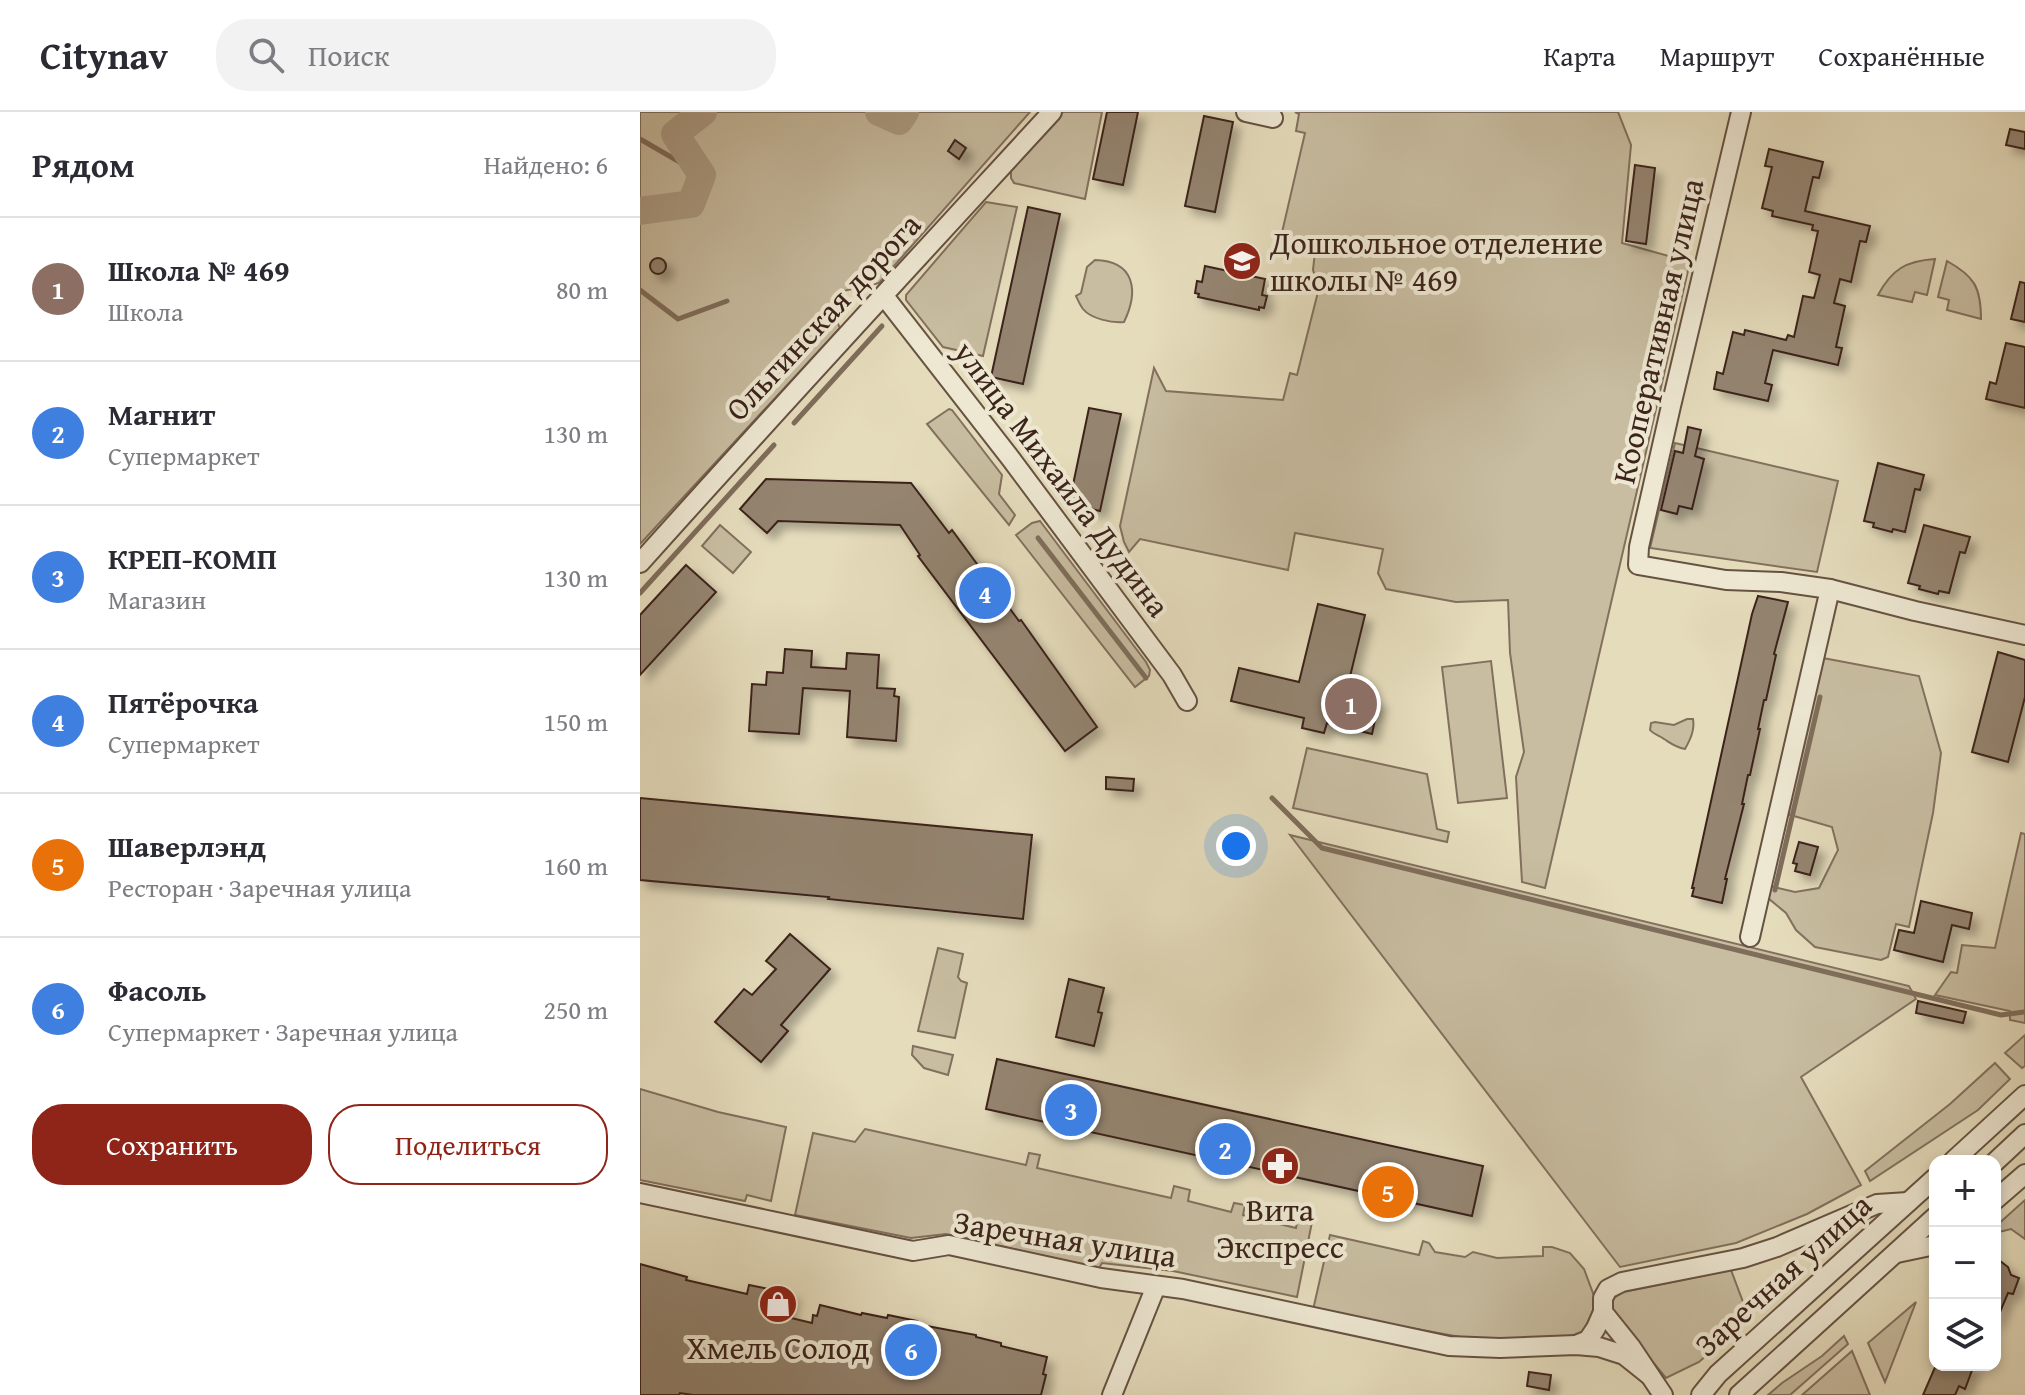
<!DOCTYPE html>
<html lang="ru">
<meta charset="utf-8">
<style>
body{margin:0;font-family:"Gentium Book Plus",serif;background:#f2f2f3;color:#2b2b33}
.controls{position:absolute;right:24px;bottom:24px;display:grid;overflow:hidden;border-radius:16px;box-shadow:0 4px 12px #0003}
.controls button{width:72px;height:72px;display:grid;place-items:center;padding:0;border:0;border-bottom:2px solid #e1e1e2;background:#fff;color:#2b2b33;font:40px sans-serif}
.you{position:absolute;left:596px;top:734px;width:28px;height:28px;margin:-20px;border:6px solid #fff;border-radius:50%;background:#1a73e8;box-shadow:0 0 0 12px #1a73e833}
.badge{display:grid;place-items:center;width:52px;height:52px;border-radius:50%;background:#8f2418;color:#fff;font-size:26px;font-weight:700}
.pin{position:absolute;translate:-50% -50%;border:4px solid #fff;box-shadow:0 2px 8px #0006}
.list{margin:0;padding:0;list-style:none}
h2{display:flex;justify-content:space-between;align-items:center;height:104px;margin:0;padding:0 32px;font-size:34px}
h2 small{font-size:26px;font-weight:400;color:#7c7c81}
.list li{display:grid;grid-template-columns:52px 1fr auto;gap:24px;align-items:center;box-sizing:border-box;height:144px;padding:0 32px;border-top:2px solid #e1e1e2}
.list b{display:block;font-size:30px;white-space:nowrap}
.list p{margin:0;font-size:26px;white-space:nowrap;color:#7c7c81}
.list em{font-size:26px;font-style:normal;color:#7c7c81}
.actions{display:flex;gap:16px;padding:24px 32px}
.actions a{flex:1;padding:18px 0;border:2px solid #8f2418;border-radius:32px;text-align:center;font-size:28px;color:#8f2418}
.actions .main{background:#8f2418;color:#fff}
.icon{flex:none;width:44px;height:44px;fill:none;stroke:currentColor;stroke-width:2;stroke-linecap:round;stroke-linejoin:round}
.map{position:relative;flex:none;width:1385px;height:1283px;overflow:hidden}
header{display:flex;align-items:center;gap:48px;box-sizing:border-box;height:112px;padding:0 40px;background:#fff;border-bottom:2px solid #e1e1e2}
header strong{font-size:38px}
nav{display:flex;gap:44px;margin-inline-start:auto;font-size:28px}
.search{width:560px;height:72px;background:#f2f2f3;display:flex;align-items:center;gap:20px;box-sizing:border-box;padding:0 28px;border-radius:32px;color:#7c7c81;font-size:30px}
main{display:flex}
aside{flex:1;background:#fff}
.map>svg:first-child{display:block}
.green{fill:#c8bda1;stroke:#82705e;stroke-width:2}
.lines{fill:none;stroke-linecap:round;stroke-linejoin:round}
.stream{stroke:#7f6d5b;stroke-width:5}
.river{stroke:#ac9d85;stroke-width:28}
.building{fill:#94846f;stroke:#3c241b;stroke-width:2;filter:url(#shadow)}
.minor-casing{stroke:#665243;stroke-width:22}
.minor{stroke:#eee8d3;stroke-width:18}
.labels{text-anchor:middle;stroke-width:8;stroke-linejoin:round;paint-order:stroke}
.poi-label{font-size:32px;fill:#3c241b;stroke:#eee8d3}
.street-label{font-size:32px;fill:#3c241b;stroke:#eee8d3}
</style>
<header>
<strong>Citynav</strong>
<div class="search"><svg class="icon" aria-label="search" viewBox="0 0 24 24"><circle cx="10" cy="10" r="6"/><path d="M15 15l6 6"/></svg>Поиск</div>
<nav><a>Карта</a><a>Маршрут</a><a>Сохранённые</a></nav>
</header>
<main>
<aside>
<h2>Рядом<small>Найдено: 6</small></h2>
<ul class="list">
<li><span class="badge" style="background:#8d6e63">1</span><div><b>Школа № 469</b><p>Школа</p></div><em>80 m</em></li>
<li><span class="badge" style="background:#3f7fe0">2</span><div><b>Магнит</b><p>Супермаркет</p></div><em>130 m</em></li>
<li><span class="badge" style="background:#3f7fe0">3</span><div><b>КРЕП-КОМП</b><p>Магазин</p></div><em>130 m</em></li>
<li><span class="badge" style="background:#3f7fe0">4</span><div><b>Пятёрочка</b><p>Супермаркет</p></div><em>150 m</em></li>
<li><span class="badge" style="background:#e8710a">5</span><div><b>Шаверлэнд</b><p>Ресторан · Заречная улица</p></div><em>160 m</em></li>
<li><span class="badge" style="background:#3f7fe0">6</span><div><b>Фасоль</b><p>Супермаркет · Заречная улица</p></div><em>250 m</em></li>
</ul>
<div class="actions"><a class="main">Сохранить</a><a>Поделиться</a></div>
</aside>
<div class="map">
<svg width="1385" height="1283" viewBox="0 0 1385 1283">
<defs>
<filter id="shadow"><feDropShadow dx="7" dy="7" stdDeviation="4" flood-color="#0004"/></filter>
</defs>
<rect width="100%" height="100%" fill="#e5dcbc"/>
<filter id="stains"><feTurbulence type="fractalNoise" baseFrequency=".0025" numOctaves="4"/><feColorMatrix values="0 0 0 0 .2 0 0 0 0 .09 0 0 0 0 .02 0 0 0 .5 -.17"/></filter>
<radialGradient id="worn" r=".72"><stop offset=".6" stop-color="#630" stop-opacity="0"/><stop offset="1" stop-color="#630" stop-opacity=".3"/></radialGradient>
<g class="green">
<path d="M 0,0 L 390,0 L 239,171 L 203,179 C 196,193 192,202 200,216 L 0,432 Z"/>
<polygon points="423,0 462,0 445,87 374,71 371,66 371,57"/>
<polygon points="655,0 978,0 991,33 982,131 1050,150 905,776 882,770 876,665 884,640 870,541 868,488 816,490 746,477 738,461 743,437 655,421 648,458 500,427 489,440 484,430 480,414 514,256 526,279 643,288 650,261 657,263 679,176 673,158 675,140 640,129 665,21 656,19 659,2"/>
<polygon points="346,90 377,95 343,244 303,235 266,188 266,183"/>
<path d="M 1295,147 L 1287,183 L 1275,180 L 1272,190 L 1238,183 C 1252,157 1266,149 1295,147 Z"/>
<path d="M 455,148 C 495,149 499,179 484,210 C 472,211 451,207 443,197 C 440,193 438,188 436,184 L 441,181 L 447,155 Z"/>
<path d="M 1307,149 C 1334,164 1341,175 1341,207 L 1307,198 L 1309,188 L 1298,185 Z"/>
<polygon points="309,297 312,298 362,363 359,382 375,403 369,413 287,312"/>
<polygon points="1035,331 1198,369 1177,460 1010,436"/>
<polygon points="400,409 506,550 510,558 509,564 495,575 376,423 392,411"/>
<polygon points="80,413 111,440 93,461 62,434"/>
<polygon points="1183,546 1279,564 1301,641 1293,701 1269,815 1256,812 1248,845 1241,848 1175,835 1156,818 1146,801 1128,786 1130,774 1155,780 1179,776 1198,738 1192,715 1147,702"/>
<polygon points="851,549 867,686 818,691 802,555"/>
<path d="M 1047,607 L 1053,607 C 1055,618 1050,628 1045,637 C 1035,635 1032,632 1024,627 C 1019,623 1014,623 1010,618 L 1011,611 L 1015,610 L 1034,613 Z"/>
<polygon points="667,636 787,662 797,717 809,720 807,730 653,696"/>
<polygon points="1381,721 1385,722 1385,911 1370,908 1370,899 1295,883 1311,860 1317,861 1322,833 1355,836"/>
<polygon points="650,723 1269,874 1276,887 1161,965 1221,1073 1167,1102 1096,1131 980,1155"/>
<polygon points="298,836 323,842 318,865 321,869 327,871 315,926 278,919"/>
<polygon points="1385,923 1385,954 1382,956 1365,941"/>
<polygon points="273,934 313,943 308,963 284,956 272,943"/>
<polygon points="1355,951 1370,967 1338,998 1230,1069 1225,1059 1310,992"/>
<polygon points="0,977 78,1000 146,1015 131,1089 107,1083 105,1089 0,1068"/>
<polygon points="225,1017 386,1053 389,1041 400,1043 397,1056 531,1086 534,1074 550,1078 548,1089 591,1100 594,1091 605,1093 603,1103 656,1116 659,1102 673,1105 657,1185 533,1159 462,1151 459,1156 306,1122 271,1126 155,1103 173,1021 215,1030"/>
<polygon points="1385,1088 1385,1127 1371,1117 1355,1121 1355,1115"/>
<polygon points="690,1123 779,1143 783,1129 789,1131 795,1140 825,1145 833,1140 857,1146 903,1144 903,1135 912,1135 930,1141 944,1157 957,1192 949,1218 936,1225 831,1227 673,1198"/>
<polygon points="1091,1158 1109,1206 1059,1250 1026,1266 974,1203 971,1194 974,1186 983,1180"/>
<polygon points="1276,1190 1245,1270 1228,1231"/>
<polygon points="1204,1224 1208,1232 1150,1283 1128,1283 1142,1271 1182,1244"/>
<polygon points="1212,1239 1230,1283 1162,1283"/>
</g>
<g class="lines">
<g class="stream">
<polyline points="0,27 62,63"/>
<polyline points="0,178 38,207 87,189"/>
<polyline points="154,311 242,214"/>
<polyline points="398,426 506,566"/>
<polyline points="0,481 134,333"/>
<polyline points="632,686 682,736 1361,903 1384,900"/>
<polyline points="1135,778 1180,585"/>
</g>
<g class="river">
<polyline points="239,0 259,9 265,0"/>
<polyline points="0,99 51,92 62,63 35,22 63,0"/>
</g>
</g>
<g class="building">
<polygon points="467,0 498,0 483,73 453,67"/>
<polygon points="564,4 593,10 575,100 545,94"/>
<polygon points="1370,17 1385,20 1385,37 1366,33"/>
<polygon points="315,28 326,36 319,47 308,39"/>
<polygon points="1129,37 1183,50 1179,66 1173,65 1165,99 1230,114 1226,130 1220,129 1211,170 1200,167 1194,191 1205,194 1196,235 1202,236 1198,253 1133,238 1125,271 1132,273 1128,289 1074,277 1077,260 1083,262 1093,220 1104,223 1105,218 1146,228 1148,223 1154,225 1163,184 1174,186 1180,163 1169,160 1178,119 1172,118 1173,113 1132,104 1133,99 1122,96 1132,55 1125,54"/>
<polygon points="995,53 1015,56 1006,132 986,129"/>
<polygon points="388,95 420,102 383,272 351,265"/>
<circle cx="18" cy="154" r="8"/>
<polygon points="565,154 625,167 622,183 627,184 624,196 619,195 619,198 558,185 559,182 555,181 557,169 562,170"/>
<polygon points="1380,170 1385,171 1385,210 1371,207"/>
<polygon points="1366,231 1385,235 1385,296 1346,287 1350,270 1356,272"/>
<polygon points="449,296 481,302 460,399 429,392"/>
<polygon points="1048,315 1061,318 1055,344 1064,347 1052,397 1039,394 1037,402 1021,398 1035,339 1043,341"/>
<polygon points="1238,351 1284,363 1280,378 1275,377 1265,420 1253,417 1252,420 1233,415 1234,411 1224,409"/>
<polygon points="126,367 271,371 309,421 312,418 379,509 381,508 457,615 425,639 278,444 280,443 260,413 138,409 127,421 100,397"/>
<polygon points="1284,413 1330,425 1325,441 1320,440 1309,481 1299,479 1298,482 1279,477 1280,474 1268,471"/>
<polygon points="46,453 76,480 0,563 0,503"/>
<polygon points="1118,484 1148,490 1134,542 1136,543 1126,588 1124,588 1118,617 1120,617 1110,663 1108,663 1102,692 1104,692 1085,767 1087,767 1082,791 1052,784 1054,776 1052,776 1112,502"/>
<polygon points="678,492 725,503 706,581 739,589 732,622 687,611 684,621 662,616 664,606 591,589 599,556 659,570"/>
<polygon points="145,537 172,539 171,555 206,557 207,541 239,543 237,576 255,577 254,584 259,585 256,629 207,625 210,579 163,576 159,622 109,619 112,572 126,573 127,560 143,561"/>
<polygon points="1358,540 1385,548 1385,585 1368,650 1332,640"/>
<polygon points="466,665 494,667 493,679 466,677"/>
<polygon points="0,686 392,723 383,807 188,787 189,785 0,768"/>
<polygon points="1159,730 1178,735 1170,763 1155,759 1157,752 1153,751"/>
<polygon points="1281,789 1332,801 1329,817 1312,813 1303,850 1254,838 1259,818 1274,821"/>
<polygon points="150,822 190,857 141,913 148,919 121,950 75,910 104,877 112,883 136,857 126,849"/>
<polygon points="429,867 464,876 458,900 462,901 454,934 416,925"/>
<polygon points="1278,889 1326,900 1323,911 1276,901"/>
<polygon points="357,947 843,1054 832,1104 346,997"/>
<polygon points="1355,1145 1368,1155 1371,1163 1379,1166 1373,1182 1368,1181 1355,1212"/>
<polygon points="0,1152 47,1165 46,1168 107,1182 109,1173 153,1182 147,1205 172,1211 173,1203 177,1204 180,1193 221,1203 222,1201 247,1206 248,1203 277,1209 276,1212 336,1223 336,1225 361,1231 361,1234 407,1245 403,1262 406,1263 401,1283 53,1283 40,1281 39,1283 0,1283"/>
<polygon points="1296,1253 1334,1253 1325,1277 1319,1274 1315,1283 1283,1283"/>
<polygon points="889,1260 911,1263 909,1278 887,1274"/>
</g>
<g class="lines">
<defs>
<g id="minor">
<polyline points="606,0 633,6"/>
<polyline points="1101,0 1031,294 999,435 998,453 1086,468 1141,470 1190,477 1275,499 1385,523"/>
<polyline points="244,184 371,347 532,563 547,589"/>
<path d="M 0,451 C 136,299 274,150 412,0"/>
<polyline points="1110,825 1190,477"/>
<polyline points="1313,1049 1385,983"/>
<polyline points="1355,1050 1385,1022"/>
<polyline points="0,1081 273,1139 309,1133 461,1166 543,1177 809,1234 860,1236 936,1233 959,1235 984,1243 1009,1263"/>
<polyline points="1355,1088 1385,1062"/>
<polyline points="1257,1141 1295,1133"/>
<polyline points="963,1200 991,1235 1023,1283"/>
<polyline points="936,1233 948,1228 956,1216 963,1200 963,1186 968,1177 982,1170 1103,1146 1137,1135 1237,1092 1268,1090"/>
<polyline points="472,1283 516,1174"/>
<polyline points="1061,1283 1078,1262 1295,1066"/>
<polyline points="1099,1283 1295,1105"/>
</g>
</defs>
<use href="#minor" class="minor-casing"/>
<use href="#minor" class="minor"/>
</g>
<defs>
<symbol id="school-disc" viewBox="-11 -11 22 22"><circle r="9.5" fill="#8f2418" stroke="#eee8d3"/><path d="M0-5L7-2L0 1L-7-2ZM-4 1L0 2.5L4 1V4Q0 6-4 4Z" fill="#fff"/></symbol>
<symbol id="pharmacy-disc" viewBox="-11 -11 22 22"><circle r="9.5" fill="#8f2418" stroke="#eee8d3"/><path d="M-2-6h4v4h4v4h-4v4h-4v-4h-4v-4h4Z" fill="#fff"/></symbol>
<symbol id="shop-disc" viewBox="-11 -11 22 22"><circle r="9.5" fill="#8f2418" stroke="#eee8d3"/><path d="M-5-2.5h2.3a2.7 3.5 0 0 1 5.4 0H5L5.5 6h-11ZM-1.5-2.5h3a1.5 2.3 0 0 0-3 0Z" fill="#fff"/></symbol>
</defs>
<g fill-rule="evenodd">
<use href="#school-disc" x="580" y="127" width="44" height="44"/>
<use href="#pharmacy-disc" x="618" y="1032" width="44" height="44"/>
<use href="#shop-disc" x="116" y="1170" width="44" height="44"/>
</g>
<g class="labels">
<g class="poi-label">
<text x="630" y="142" text-anchor="start">Дошкольное отделение<tspan x="630" dy="37">школы № 469</tspan></text>
<text x="640" y="1109">Вита<tspan x="640" dy="37">Экспресс</tspan></text>
<text x="138" y="1247">Хмель Солод</text>
</g>
<g class="street-label">
<text transform="translate(183 205) rotate(-47)" y="11">Ольгинская дорога</text>
<text transform="translate(1018 219) rotate(-77)" y="11">Кооперативная улица</text>
<text transform="translate(422 367) rotate(53)" y="11">улица Михаила Дудина</text>
<text transform="translate(425 1127) rotate(9)" y="11">Заречная улица</text>
<text transform="translate(1143 1163) rotate(-42)" y="11">Заречная улица</text>
</g>
</g>
<rect width="100%" height="100%" filter="url(#stains)"/>
<rect width="100%" height="100%" fill="url(#worn)"/>
</svg>
<div class="controls">
<button>+</button>
<button>−</button>
<button><svg class="icon" aria-label="layers" viewBox="0 0 24 24"><path d="M12 4l9 5-9 5-9-5zM3 14l9 5 9-5"/></svg></button>
</div>
<div class="you"></div>
<div class="pin badge" style="left:711px;top:592px;background:#8d6e63">1</div>
<div class="pin badge" style="left:585px;top:1037px;background:#3f7fe0">2</div>
<div class="pin badge" style="left:431px;top:998px;background:#3f7fe0">3</div>
<div class="pin badge" style="left:345px;top:481px;background:#3f7fe0">4</div>
<div class="pin badge" style="left:748px;top:1080px;background:#e8710a">5</div>
<div class="pin badge" style="left:271px;top:1238px;background:#3f7fe0">6</div>
</div>
</main>
